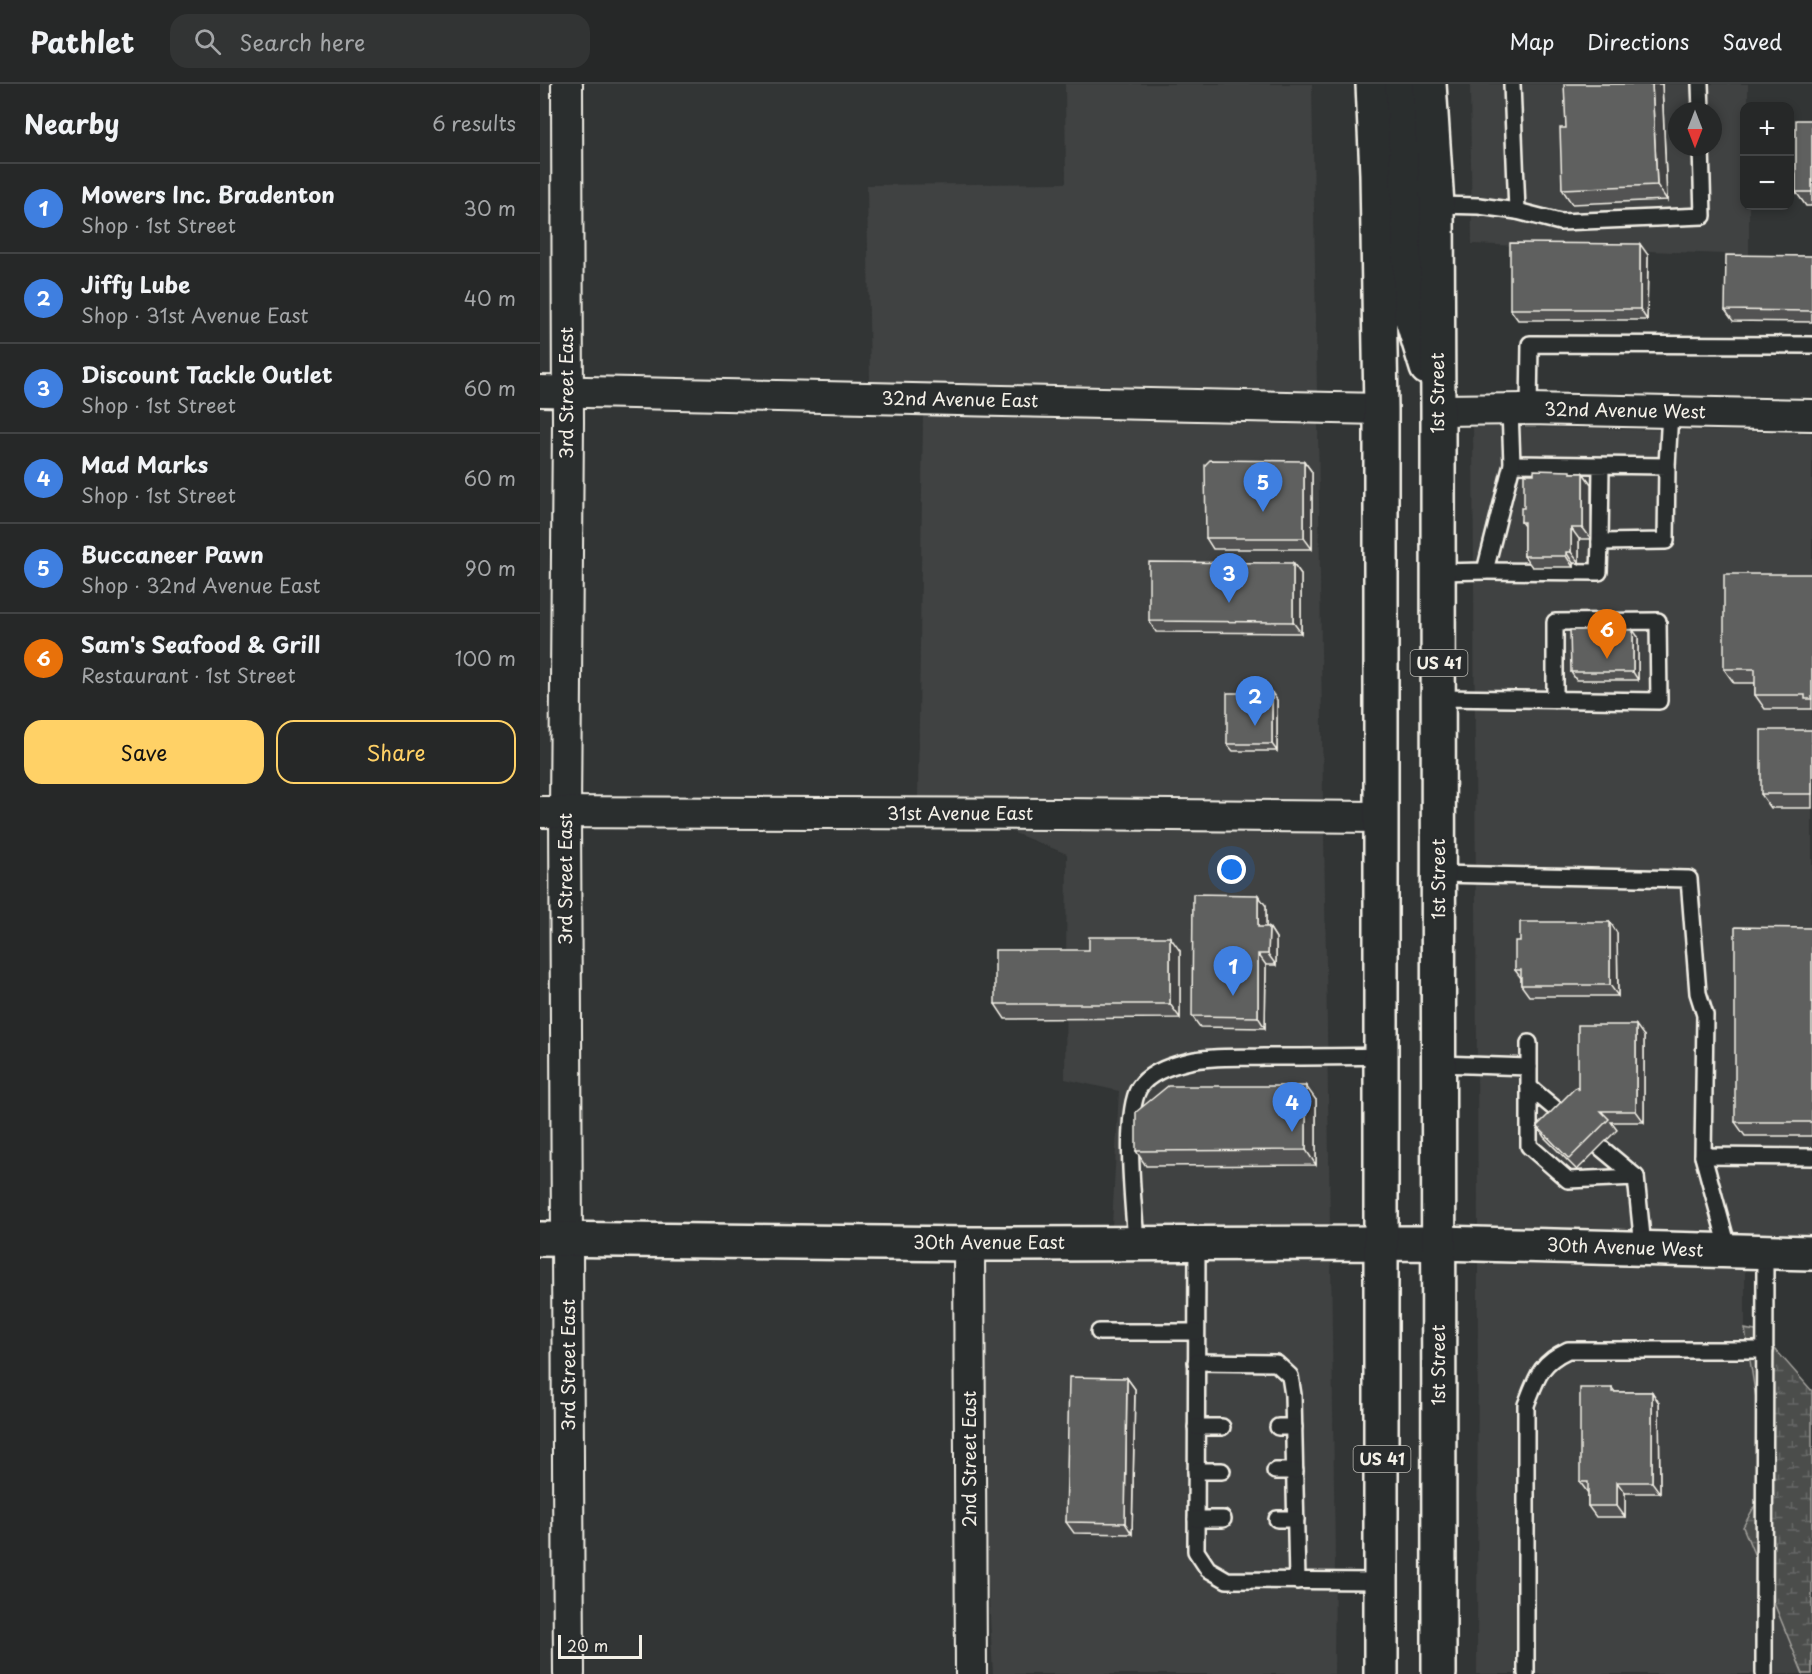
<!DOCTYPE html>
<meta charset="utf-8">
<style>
body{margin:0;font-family:"Playpen Sans",sans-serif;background:#323434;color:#f1f3f6}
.controls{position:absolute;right:18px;top:18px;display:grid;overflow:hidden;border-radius:12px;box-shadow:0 3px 9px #0003}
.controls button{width:54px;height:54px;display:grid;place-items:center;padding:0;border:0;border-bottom:2px solid #424445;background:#262828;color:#f1f3f6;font:30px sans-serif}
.compass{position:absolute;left:1128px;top:18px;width:54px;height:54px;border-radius:50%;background:#262828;box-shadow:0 3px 9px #0003;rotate:180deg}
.scale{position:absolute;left:18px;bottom:15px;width:84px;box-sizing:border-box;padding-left:6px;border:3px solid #f4f1e8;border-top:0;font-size:16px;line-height:21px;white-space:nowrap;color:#f4f1e8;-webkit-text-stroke:4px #2a2d2e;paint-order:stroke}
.you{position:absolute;left:692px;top:786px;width:21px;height:21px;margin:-15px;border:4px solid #fff;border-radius:50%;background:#1a73e8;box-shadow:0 0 0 9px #1a73e833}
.badge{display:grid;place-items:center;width:39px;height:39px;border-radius:50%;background:#ffd166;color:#fff;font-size:20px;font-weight:700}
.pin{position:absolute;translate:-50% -50px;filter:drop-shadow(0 2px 3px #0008)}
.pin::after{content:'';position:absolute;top:32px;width:21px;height:18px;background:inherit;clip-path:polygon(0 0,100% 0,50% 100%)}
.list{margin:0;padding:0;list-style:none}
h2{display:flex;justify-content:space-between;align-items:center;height:78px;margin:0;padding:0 24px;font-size:26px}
h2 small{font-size:20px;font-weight:400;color:#a4a6a8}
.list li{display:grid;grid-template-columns:39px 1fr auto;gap:18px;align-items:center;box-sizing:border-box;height:90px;padding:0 24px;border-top:2px solid #424445}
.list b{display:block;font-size:22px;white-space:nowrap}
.list p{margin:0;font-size:20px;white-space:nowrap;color:#a4a6a8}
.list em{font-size:20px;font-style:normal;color:#a4a6a8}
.actions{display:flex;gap:12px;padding:18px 24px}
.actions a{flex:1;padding:14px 0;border:2px solid #ffd166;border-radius:18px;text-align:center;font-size:21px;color:#ffd166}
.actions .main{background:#ffd166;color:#111}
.icon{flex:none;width:33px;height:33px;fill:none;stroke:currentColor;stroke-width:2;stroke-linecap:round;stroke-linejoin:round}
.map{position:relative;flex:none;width:1272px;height:1590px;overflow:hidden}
header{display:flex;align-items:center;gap:36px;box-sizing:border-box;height:84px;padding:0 30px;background:#262828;border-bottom:2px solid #424445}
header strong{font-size:28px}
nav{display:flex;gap:33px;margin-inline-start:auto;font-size:21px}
.search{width:420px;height:54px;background:#323434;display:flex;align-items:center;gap:15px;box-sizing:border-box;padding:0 21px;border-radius:18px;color:#a4a6a8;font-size:22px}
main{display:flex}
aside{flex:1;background:#262828}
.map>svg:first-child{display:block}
.built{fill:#404242;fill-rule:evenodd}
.wetland{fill:url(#wetland-marsh);stroke:#a09f9a;stroke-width:1.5}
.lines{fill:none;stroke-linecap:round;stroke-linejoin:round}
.lane-casing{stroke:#f4f1e8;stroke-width:20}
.street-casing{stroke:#f4f1e8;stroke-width:34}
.secondary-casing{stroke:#f4f1e8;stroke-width:38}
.primary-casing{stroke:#f4f1e8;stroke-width:38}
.lane{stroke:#2a2d2e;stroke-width:15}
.street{stroke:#2a2d2e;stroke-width:30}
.secondary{stroke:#2a2d2e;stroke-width:33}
.primary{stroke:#2a2d2e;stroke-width:33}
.wall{fill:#525352;stroke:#f4f1e8;stroke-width:1.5}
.shaded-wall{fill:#424342;stroke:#f4f1e8;stroke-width:1.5}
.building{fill:#5f605f;stroke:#f4f1e8;stroke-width:1.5}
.labels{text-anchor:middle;stroke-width:4.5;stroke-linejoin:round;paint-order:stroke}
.shield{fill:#2a2d2e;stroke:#b7b6b0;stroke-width:1.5}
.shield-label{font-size:16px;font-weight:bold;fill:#f4f1e8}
.street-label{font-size:18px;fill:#f4f1e8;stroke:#2a2d2e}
</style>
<header>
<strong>Pathlet</strong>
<div class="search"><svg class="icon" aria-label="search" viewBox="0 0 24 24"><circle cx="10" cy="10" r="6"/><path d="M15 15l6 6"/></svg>Search here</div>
<nav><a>Map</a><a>Directions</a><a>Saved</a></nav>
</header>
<main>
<aside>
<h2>Nearby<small>6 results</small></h2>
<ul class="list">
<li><span class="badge" style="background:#3f7fe0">1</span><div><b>Mowers Inc. Bradenton</b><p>Shop · 1st Street</p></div><em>30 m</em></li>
<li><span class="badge" style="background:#3f7fe0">2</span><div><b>Jiffy Lube</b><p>Shop · 31st Avenue East</p></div><em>40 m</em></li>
<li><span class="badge" style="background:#3f7fe0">3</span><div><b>Discount Tackle Outlet</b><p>Shop · 1st Street</p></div><em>60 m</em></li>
<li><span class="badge" style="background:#3f7fe0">4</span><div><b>Mad Marks</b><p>Shop · 1st Street</p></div><em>60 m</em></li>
<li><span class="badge" style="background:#3f7fe0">5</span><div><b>Buccaneer Pawn</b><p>Shop · 32nd Avenue East</p></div><em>90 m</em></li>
<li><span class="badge" style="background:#e8710a">6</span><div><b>Sam's Seafood &amp; Grill</b><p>Restaurant · 1st Street</p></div><em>100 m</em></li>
</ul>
<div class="actions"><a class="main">Save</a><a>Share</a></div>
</aside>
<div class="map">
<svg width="1272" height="1590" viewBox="0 0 1272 1590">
<defs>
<pattern id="wetland-marsh" width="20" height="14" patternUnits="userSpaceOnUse" patternTransform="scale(1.5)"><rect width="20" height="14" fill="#4b4d4c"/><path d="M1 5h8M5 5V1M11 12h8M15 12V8" fill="none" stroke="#666766"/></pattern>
</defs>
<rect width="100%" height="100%" fill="#323535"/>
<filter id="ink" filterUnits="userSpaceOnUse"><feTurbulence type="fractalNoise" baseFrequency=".0167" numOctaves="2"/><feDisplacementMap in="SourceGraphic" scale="12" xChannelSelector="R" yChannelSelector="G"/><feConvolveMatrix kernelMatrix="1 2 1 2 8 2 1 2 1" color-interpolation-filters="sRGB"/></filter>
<g filter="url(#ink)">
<g class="built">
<polygon points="525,0 772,0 777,308 330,298 327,101 526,99"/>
<path d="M 930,0 L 1208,0 L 1208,22 L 1204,22 L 1204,122 L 1209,122 L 1209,171 L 932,160 ZM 1137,27 L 1173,27 L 1173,63 L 1137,63 Z"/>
<polygon points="383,331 778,340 783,717 378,713"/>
<polygon points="933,342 1272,349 1272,1152 938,1141"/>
<polygon points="467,746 784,749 790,1141 443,1143 572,1141 579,1007 525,995 527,770"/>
<polygon points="791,1173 795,1477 794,1590 453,1590 445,1439 443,1176"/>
<polygon points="938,1173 1205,1183 1205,1245 1229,1397 1203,1443 1263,1590 937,1590"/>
</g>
<polygon class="wetland" points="1205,1245 1220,1248 1272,1307 1272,1590 1263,1590 1203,1443 1229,1396"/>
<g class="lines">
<defs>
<g id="lane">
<polyline points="972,0 977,127"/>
<polyline points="1160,0 1161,27"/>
<polyline points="897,121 939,122 977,127 1020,138 1163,132 1161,63"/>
<polyline points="989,325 990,260 1272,261"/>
<polyline points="972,380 1127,382 1126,457 1060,458 1061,382"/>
<polyline points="1127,382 1130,328"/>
<polyline points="945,487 1059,488 1060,458"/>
<polyline points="898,488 945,487 972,380 970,326"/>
<polyline points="899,614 1119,617 1118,537 1015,538 1015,616"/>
<polyline points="899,790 1149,795 1158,909 1165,931 1163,1072 1189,1167"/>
<polyline points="989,959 989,1062 1028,1096 1096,1093 1103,1163"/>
<polyline points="899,980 989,983"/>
<polyline points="989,1003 1025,1033"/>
<polyline points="1060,1063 1096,1093"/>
<polyline points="1163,1072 1272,1073"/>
<polyline points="657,1158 656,1467 668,1485 687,1496 842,1497"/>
<path d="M 596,1159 C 594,1124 583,1032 599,1004 C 609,988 632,981 650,977 C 672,972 700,974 723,973 C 762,973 802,973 842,972"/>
<polyline points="559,1248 656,1248"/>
<polyline points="656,1278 736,1279 750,1292 753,1311 757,1497"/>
<polyline points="656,1343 682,1343"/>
<polyline points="738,1343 754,1343"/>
<polyline points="656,1387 682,1387"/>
<polyline points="735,1387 755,1387"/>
<polyline points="656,1435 683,1435"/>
<polyline points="737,1435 756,1435"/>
<path d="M 986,1590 L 986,1321 C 997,1293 1000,1279 1028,1266 L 1225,1266"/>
<polyline points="1224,1590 1225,1167"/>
</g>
<g id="street">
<polyline points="27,0 28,338 25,729 29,1590"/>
<polyline points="0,307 841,325"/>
<polyline points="898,326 989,325 1272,331"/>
<polyline points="0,728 520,730 841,733"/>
<polyline points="429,1160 431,1590"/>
</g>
<polyline id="secondary" points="0,1155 429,1160 899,1159 1272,1169"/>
<g id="primary">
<polyline points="833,0 837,90 841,325 841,1590"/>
<polyline points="862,0 867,89 871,232 887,284"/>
<polyline points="889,0 897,121 898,326 899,1590"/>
</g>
</defs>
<use href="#lane" class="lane-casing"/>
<use href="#street" class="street-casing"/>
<use href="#secondary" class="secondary-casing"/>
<use href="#primary" class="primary-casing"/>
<use href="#lane" class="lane"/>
<use href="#street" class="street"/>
<use href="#secondary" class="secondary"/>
<use href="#primary" class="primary"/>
</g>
<g class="wall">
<polygon points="1122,0 1127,116 1032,120 1022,105 1026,44"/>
<polygon points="1272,36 1272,122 1266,122 1256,108"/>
<polygon points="1108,171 1107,236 978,236 970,225"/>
<polygon points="1272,172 1272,238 1193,237 1185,226"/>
<polygon points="764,377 772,388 772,465 673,465 666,454"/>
<polygon points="1032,389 1043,389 1051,400 1051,455 1039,455 1039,479 1033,479 1033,483 992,483 984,472 984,442 981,438 984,424"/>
<polygon points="753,479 761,490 761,549 616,548 609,537"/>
<polygon points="1272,490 1272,625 1225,625 1215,611 1215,599 1194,599 1184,585"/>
<polygon points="1098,553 1098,596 1036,596 1031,588"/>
<polygon points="732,609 737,616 737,667 693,667 687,660"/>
<polygon points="1272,646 1272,724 1231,724 1221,710"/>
<polygon points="726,822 726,843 729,843 736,854 736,881 726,881 725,944 660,943 652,932"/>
<polygon points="1070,838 1077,849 1078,912 989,912 981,901 981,894 975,886 980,857"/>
<polygon points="1272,844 1272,1052 1205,1052 1195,1038"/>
<polygon points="640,867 640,934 465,935 455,920"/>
<polygon points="1104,952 1104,1038 1071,1038 1077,1046 1037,1086 1004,1053 997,1042 1038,1005"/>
<polygon points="776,1016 776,1081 606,1082 596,1067"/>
<polygon points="587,1294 595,1305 592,1450 534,1449 526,1438"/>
<polygon points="1072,1304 1075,1308 1112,1308 1119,1319 1120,1409 1085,1409 1085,1433 1056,1433 1048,1422 1048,1409 1040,1398"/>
</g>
<g class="shaded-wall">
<polygon points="1112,0 1122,0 1127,116 1117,101"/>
<polygon points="1100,160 1108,171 1107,236 1100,225"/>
<polygon points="764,377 772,388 772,465 764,454"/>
<polygon points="1043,389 1051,400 1051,455 1043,444"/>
<polygon points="1031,444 1039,455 1039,479 1031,468"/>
<polygon points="1026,468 1033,479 1033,483 1026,472"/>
<polygon points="753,479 761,490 761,549 753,538"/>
<polygon points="1093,546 1098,553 1098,596 1093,588"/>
<polygon points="732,609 737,616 737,667 732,660"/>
<polygon points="718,811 726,822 726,854 718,843"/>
<polygon points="1070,838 1077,849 1078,912 1070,901"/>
<polygon points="729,843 736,854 736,881 728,870"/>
<polygon points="630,853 640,867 640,934 630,920"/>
<polygon points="718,870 726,881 725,944 718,933"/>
<polygon points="1096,941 1104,952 1104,1038 1096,1027"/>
<polygon points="766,1002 776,1016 776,1081 766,1066"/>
<polygon points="587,1294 595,1305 592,1450 585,1439"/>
<polygon points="1112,1308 1119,1319 1120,1409 1112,1398"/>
<polygon points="1077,1398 1085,1409 1085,1433 1077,1422"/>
</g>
<g class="building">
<polygon points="1024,0 1112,0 1117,101 1022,105 1020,44 1026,44"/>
<rect x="1256" y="36" width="16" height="72"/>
<polygon points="970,159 1100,160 1100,225 970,225"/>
<polygon points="1186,171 1272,172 1272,227 1185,226"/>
<polygon points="670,376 764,377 764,454 666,454 665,381"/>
<polygon points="994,386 1030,387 1030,389 1043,389 1043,444 1031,444 1031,468 1026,468 1026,472 984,472 984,438 981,438 981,424 984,424 984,390 994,390"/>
<polygon points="609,478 753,479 753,538 609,537"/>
<polygon points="1184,490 1272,490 1272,615 1265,615 1265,611 1215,611 1215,585 1184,585"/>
<polygon points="1030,546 1093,546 1093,588 1031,588"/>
<rect x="687" y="609" width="45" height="51"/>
<rect x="1221" y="646" width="51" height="64"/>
<polygon points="653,810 718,811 718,843 729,843 728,870 718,870 718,933 652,932"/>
<polygon points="980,838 1070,838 1070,901 981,901 981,886 975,886 975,857 980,857"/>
<polygon points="1195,843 1272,844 1272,1038 1195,1038"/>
<polygon points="549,853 630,853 630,920 455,920 455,866 549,866"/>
<polygon points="1038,941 1096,941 1096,1027 1061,1027 1069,1035 1029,1075 997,1042 1036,1003 1038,1005"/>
<polygon points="628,1002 766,1002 766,1066 596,1067 596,1028"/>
<polygon points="529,1293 587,1294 585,1439 526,1438"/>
<polygon points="1040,1304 1072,1304 1072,1308 1112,1308 1112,1398 1077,1398 1077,1422 1048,1422 1048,1398 1040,1398"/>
</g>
</g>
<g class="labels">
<g class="shield">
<rect x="870.5" y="566" width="57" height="26" rx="4.5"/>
<rect x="813.5" y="1362" width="57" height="26" rx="4.5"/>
</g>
<g class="shield-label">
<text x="899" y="585">US 41</text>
<text x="842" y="1381">US 41</text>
</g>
<g class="street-label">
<text transform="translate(27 309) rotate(-90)" y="6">3rd Street East</text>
<text transform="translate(898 309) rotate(-90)" y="6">1st Street</text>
<text transform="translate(420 316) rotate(1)" y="6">32nd Avenue East</text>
<text transform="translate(1085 327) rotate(1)" y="6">32nd Avenue West</text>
<text x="420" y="736">31st Avenue East</text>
<text transform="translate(26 795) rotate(-90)" y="6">3rd Street East</text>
<text transform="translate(899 795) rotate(-90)" y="6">1st Street</text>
<text x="449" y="1165">30th Avenue East</text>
<text transform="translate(1085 1164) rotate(2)" y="6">30th Avenue West</text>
<text transform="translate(29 1281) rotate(-90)" y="6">3rd Street East</text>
<text transform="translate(899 1281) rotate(-90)" y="6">1st Street</text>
<text transform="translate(430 1375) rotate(-90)" y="6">2nd Street East</text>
</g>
</g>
</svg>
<div class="controls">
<button>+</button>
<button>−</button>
</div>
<svg class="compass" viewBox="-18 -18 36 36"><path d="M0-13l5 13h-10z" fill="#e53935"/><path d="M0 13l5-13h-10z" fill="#a4a6a8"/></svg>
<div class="scale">20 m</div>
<div class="you"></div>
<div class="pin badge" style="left:693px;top:912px;background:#3f7fe0">1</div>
<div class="pin badge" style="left:715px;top:642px;background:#3f7fe0">2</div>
<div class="pin badge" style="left:689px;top:519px;background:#3f7fe0">3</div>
<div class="pin badge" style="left:752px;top:1048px;background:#3f7fe0">4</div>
<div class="pin badge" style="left:723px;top:428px;background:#3f7fe0">5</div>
<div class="pin badge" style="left:1067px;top:575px;background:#e8710a">6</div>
</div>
</main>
